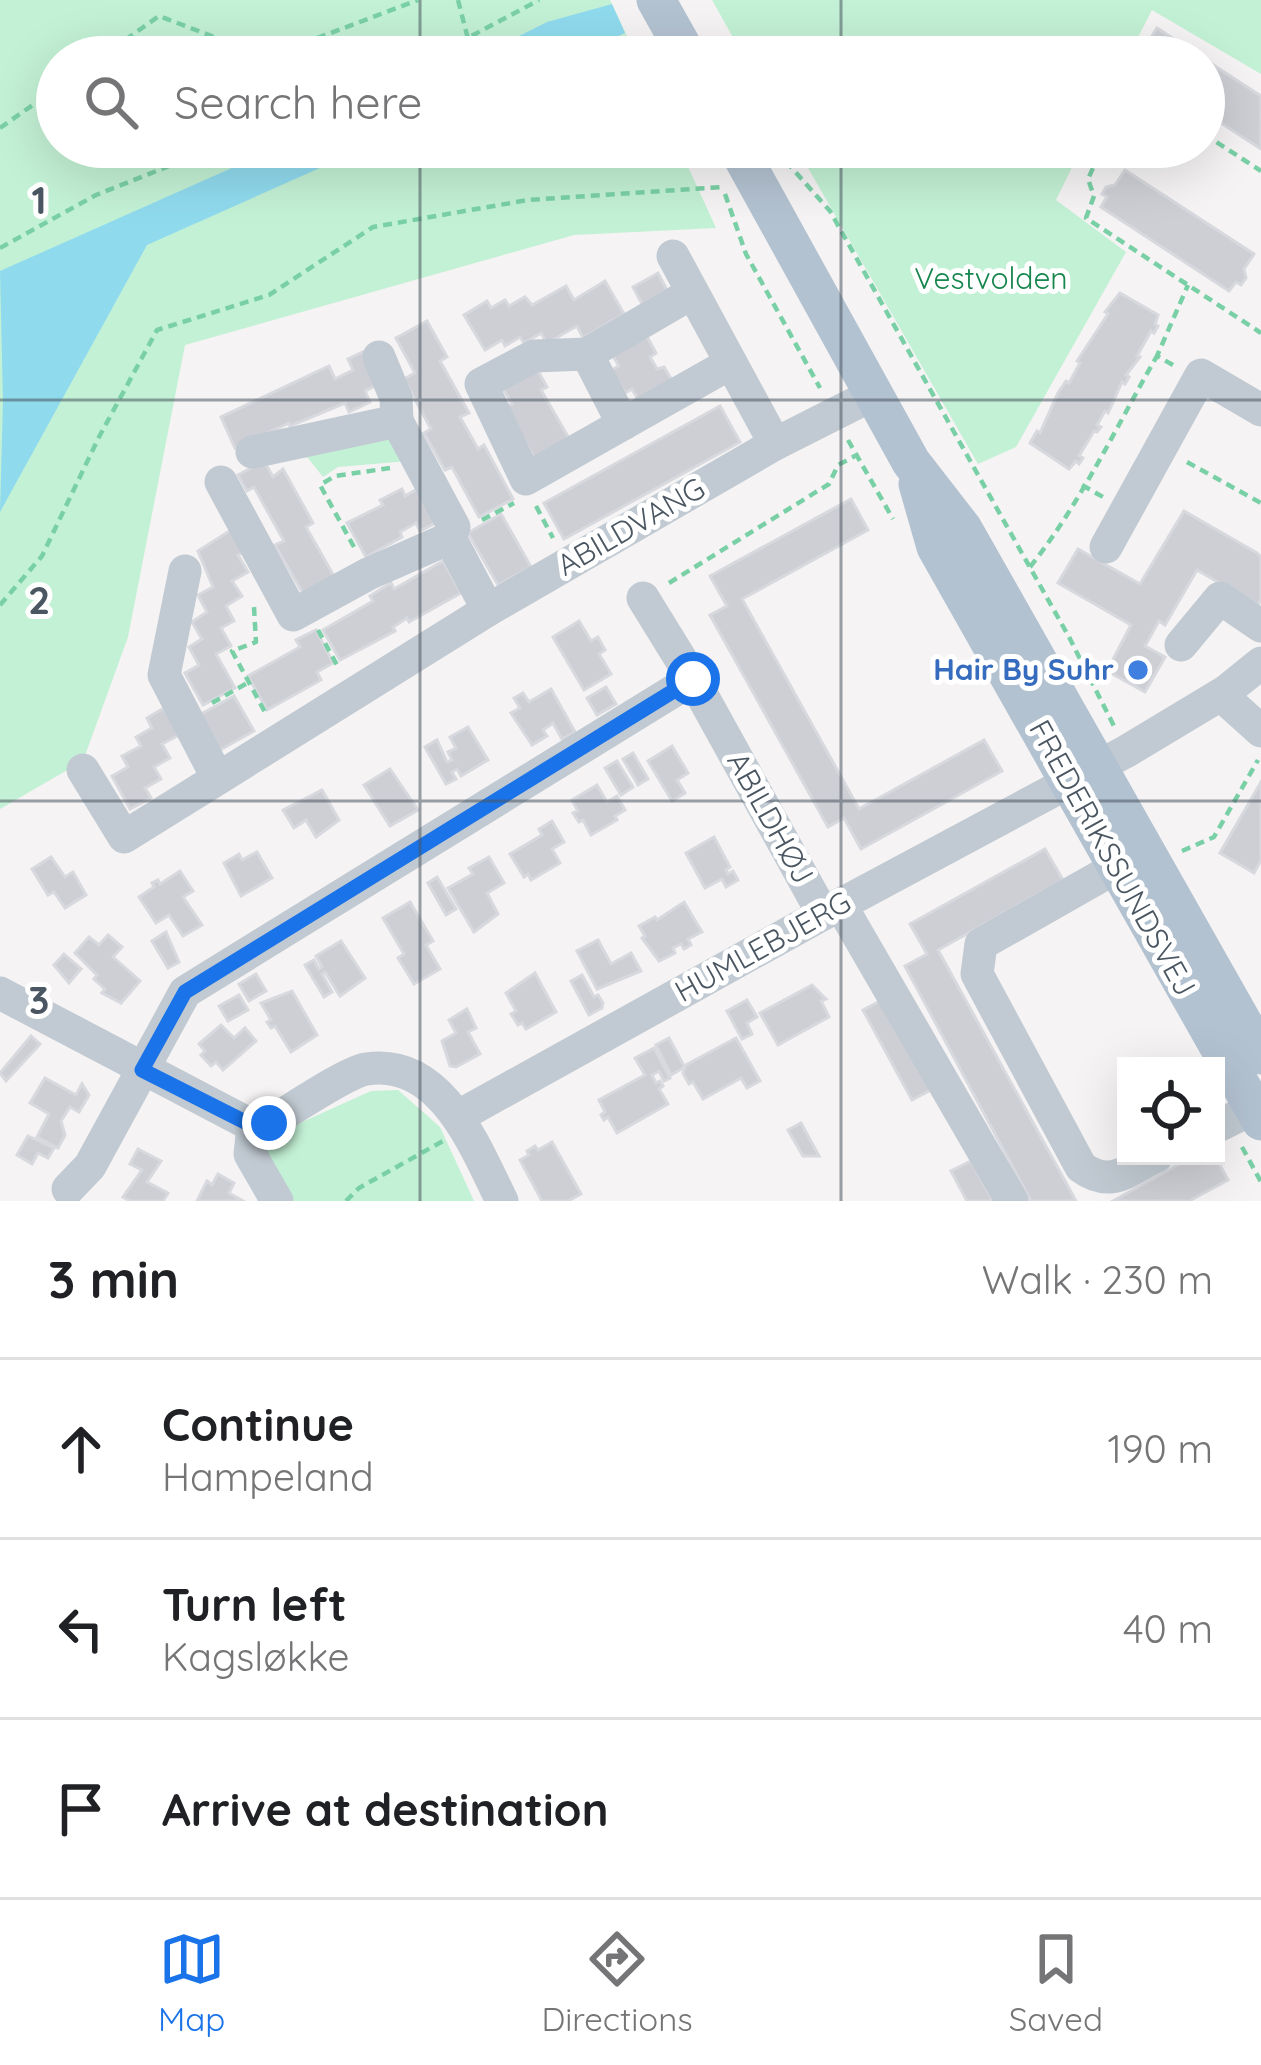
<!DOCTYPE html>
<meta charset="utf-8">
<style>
body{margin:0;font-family:Quicksand,sans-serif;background:#f2f2f2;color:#202124}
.controls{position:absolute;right:36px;bottom:36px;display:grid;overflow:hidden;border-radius:0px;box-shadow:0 12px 48px #0002}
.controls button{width:108px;height:108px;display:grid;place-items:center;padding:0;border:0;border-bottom:3px solid #e0e0e0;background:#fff;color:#202124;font:60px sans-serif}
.stop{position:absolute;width:36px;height:36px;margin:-27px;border:9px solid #1a73e8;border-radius:50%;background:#fff}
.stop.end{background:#1a73e8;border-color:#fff;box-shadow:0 3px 12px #0008}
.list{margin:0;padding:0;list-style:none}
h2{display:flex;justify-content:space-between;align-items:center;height:156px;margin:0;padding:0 48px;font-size:51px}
h2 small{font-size:39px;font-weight:400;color:#757577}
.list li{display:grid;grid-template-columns:78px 1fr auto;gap:36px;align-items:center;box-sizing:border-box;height:180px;padding:0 48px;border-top:3px solid #e0e0e0}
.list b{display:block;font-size:45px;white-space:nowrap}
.list p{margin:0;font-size:39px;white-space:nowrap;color:#757577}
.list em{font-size:39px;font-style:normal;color:#757577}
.icon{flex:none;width:66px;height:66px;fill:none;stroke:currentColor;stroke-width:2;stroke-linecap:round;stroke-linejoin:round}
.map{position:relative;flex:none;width:1261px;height:1201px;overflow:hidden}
.search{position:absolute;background:#fff;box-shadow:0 12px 48px #0002;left:36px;right:36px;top:36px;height:132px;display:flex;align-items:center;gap:30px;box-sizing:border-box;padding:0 42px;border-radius:66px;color:#757577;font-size:45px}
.sheet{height:696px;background:#fff}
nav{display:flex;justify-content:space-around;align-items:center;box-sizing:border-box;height:168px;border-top:3px solid #e0e0e0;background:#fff;font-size:33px;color:#757577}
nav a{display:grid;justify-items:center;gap:6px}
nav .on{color:#1a73e8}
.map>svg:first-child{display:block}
.green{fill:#c3f1d5}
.water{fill:#90daee}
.building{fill:#cdcfd5;stroke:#d7d9de;stroke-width:3}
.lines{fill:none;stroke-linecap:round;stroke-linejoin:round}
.path{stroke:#7ad0a6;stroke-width:4.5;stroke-dasharray:9 6;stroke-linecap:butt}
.minor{stroke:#c1cad2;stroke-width:33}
.major{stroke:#b3c2d1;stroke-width:39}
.route{stroke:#1a73e8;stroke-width:15}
.grid{fill:none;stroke:#4a5661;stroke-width:3;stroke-opacity:0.55}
.shop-dot{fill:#3f7fe0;stroke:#fff;stroke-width:4.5}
.labels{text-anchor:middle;stroke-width:10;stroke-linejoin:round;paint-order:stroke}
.park-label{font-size:30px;fill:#17864f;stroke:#fff}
.street-label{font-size:30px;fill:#4a5661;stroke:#fff}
.shop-label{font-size:30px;font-weight:bold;fill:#366cbe;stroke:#fff;text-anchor:end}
.grid-label{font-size:39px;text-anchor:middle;font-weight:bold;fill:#4a5661;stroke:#fff;stroke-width:10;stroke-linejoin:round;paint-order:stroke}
</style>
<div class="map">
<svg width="1261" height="1201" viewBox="0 0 1261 1201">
<rect width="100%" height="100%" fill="#f5f3f3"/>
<g class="green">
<polygon points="0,0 610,0 637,57 57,57 57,147 679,147 716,228 574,235 185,345 128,637 83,761 0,809"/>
<polygon points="712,0 1261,0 1261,74 1152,10 1128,57 744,57"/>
<polygon points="796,147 1082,147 1056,200 1126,252 1016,447 978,464"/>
<polygon points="391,433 408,461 338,467 323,477 304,453"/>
<polygon points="398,1090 440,1127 474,1201 291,1201 260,1152 269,1137 371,1091"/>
</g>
<g class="water">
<polygon points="612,4 625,33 570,57 478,57 547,22"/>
<polygon points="279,147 367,147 147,245 0,512 3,401 0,271"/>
</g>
<g class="building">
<polygon points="1157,28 1201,57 1139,57 1134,53 1139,46 1147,44"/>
<polygon points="1204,59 1261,96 1261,149 1204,112"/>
<polygon points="1125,170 1254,254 1244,269 1246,278 1241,285 1236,282 1229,291 1101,207 1107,197 1102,194 1106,187 1115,185"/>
<polygon points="658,273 667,290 642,304 633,287"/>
<polygon points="605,281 624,314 583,338 577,326 547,343 541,333 524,343 520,337 505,346 502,340 485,350 464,315 487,301 491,308 505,300 509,306 525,297 532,305 566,286 574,300"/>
<polygon points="1120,293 1158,315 1155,324 1158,326 1154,333 1151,331 1137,356 1140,357 1126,375 1129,377 1125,384 1122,382 1108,413 1105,411 1097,425 1101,427 1097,432 1094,431 1079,456 1083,458 1079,464 1076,461 1069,469 1030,443 1037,431 1040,433 1058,393 1066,381 1069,383 1080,363 1077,361 1108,314 1105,312"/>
<polygon points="427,321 447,357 440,361 469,413 460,417 478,449 484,445 513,499 479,517 452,467 445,470 424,433 431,429 404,379 415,373 396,338"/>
<polygon points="644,331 656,353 650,357 657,369 664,367 675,385 641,405 632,389 625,393 611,370 619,366 610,351"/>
<polygon points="365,351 381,383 365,391 370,402 349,412 345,403 290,426 289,423 235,448 221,417 329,366 335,379 353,370 348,359"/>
<polygon points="536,367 547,387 541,390 570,440 536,460 505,408 512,404 502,387"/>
<polygon points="720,406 740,442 564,539 544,503"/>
<polygon points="264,461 273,477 283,469 313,523 306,527 335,578 304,595 275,545 284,541 254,487 247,491 238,475"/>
<polygon points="421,487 439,521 420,531 416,523 400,532 402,537 366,557 347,523 383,505 380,500 402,489 405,496"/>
<polygon points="851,499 868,530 742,599 859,809 984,740 1002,771 861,849 844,818 828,827 710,615 727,606 710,576"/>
<polygon points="1184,511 1257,553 1261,557 1261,600 1258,605 1197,570 1165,625 1159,621 1145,646 1165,657 1145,692 1107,671 1131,625 1058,583 1078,549 1140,584"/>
<polygon points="501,514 531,567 498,585 468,533"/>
<polygon points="231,530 244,552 238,555 248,572 232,581 242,596 226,606 234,621 221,628 231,646 216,654 235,688 203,705 185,673 199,665 189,647 202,639 192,622 207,612 198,595 213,587 198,551"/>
<polygon points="443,561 461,593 409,622 407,618 393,627 395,631 340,660 323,630 373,601 370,596 391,583 394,589"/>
<polygon points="579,621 591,641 598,637 605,650 599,654 611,674 584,690 553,637"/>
<polygon points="316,630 333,663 317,672 321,680 267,710 248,676 300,647 296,640"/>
<polygon points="606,687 616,704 597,715 587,698"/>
<polygon points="551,689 575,732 562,739 553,723 543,730 547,736 532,745 511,713 520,708 514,698 523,693 529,702"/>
<polygon points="234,696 254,731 220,750 201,714"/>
<polygon points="164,708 179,735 162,744 170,758 154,767 161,779 145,788 151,798 130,809 112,776 128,767 122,756 141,746 136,737 152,728 147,718"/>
<polygon points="468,727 488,760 461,776 457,769 452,772 456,779 446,784 425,747 437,740 447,762 452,760 448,752 456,748 450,737"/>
<polygon points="672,746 688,773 677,780 685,793 672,801 648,761"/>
<polygon points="633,753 648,779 638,785 623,759"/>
<polygon points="617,761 633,787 621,795 605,768"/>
<polygon points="390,769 418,810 390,826 364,785"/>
<polygon points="1261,782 1261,860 1254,873 1220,853"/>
<polygon points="597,785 607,802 617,796 625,810 615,816 617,820 591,835 583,820 579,822 573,813 578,811 572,800"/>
<polygon points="322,790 339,820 316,837 306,820 294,828 283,810"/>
<polygon points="552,821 564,842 552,849 560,863 531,880 528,874 524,877 510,854 542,835 539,829"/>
<polygon points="714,837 730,867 726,870 728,874 733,871 738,880 726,887 722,879 705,888 686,853"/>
<polygon points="1045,849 1063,880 938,950 1076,1201 1031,1201 905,966 927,954 910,924"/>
<polygon points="257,852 272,878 241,896 224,863 239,854 242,860"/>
<polygon points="51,857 65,877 73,872 86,895 65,908 54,892 48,895 32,869"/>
<polygon points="489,857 504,883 487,893 498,914 474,932 448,888 473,874 469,868"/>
<polygon points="180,871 193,891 183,897 202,925 183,936 169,915 156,923 139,897 154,887 152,883 158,880 160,884"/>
<polygon points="437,877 456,909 446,915 428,883"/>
<polygon points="410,902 433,941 426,945 440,969 414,984 398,958 404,954 383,918"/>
<polygon points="684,902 702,932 688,939 691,945 684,949 681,944 673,948 675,953 659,961 642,938 645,936 639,926 655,917 657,920"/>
<polygon points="166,932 179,962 168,968 152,941"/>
<polygon points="108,935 122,947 113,957 140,981 121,1003 102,993 105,989 94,979 97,975 75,953 89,937 99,945"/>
<polygon points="598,940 611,964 631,953 641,971 597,989 577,951"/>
<polygon points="341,941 365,978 340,996 325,972 322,974 332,992 324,997 305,965 314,960 319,969 322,967 316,956"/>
<polygon points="64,954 81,969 69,983 54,965"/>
<polygon points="535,973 556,1012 526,1029 522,1023 518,1025 511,1014 516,1011 506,993"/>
<polygon points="256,974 266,991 249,1001 239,984"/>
<polygon points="582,975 594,997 598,995 603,1003 602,1008 589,1015 571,981"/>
<polygon points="812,985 826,999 821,1001 829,1017 778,1045 760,1013"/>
<polygon points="292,991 317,1035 291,1052 275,1026 271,1028 267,1022 271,1020 261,1003"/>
<polygon points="239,995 248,1010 228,1021 219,1006"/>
<polygon points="747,1000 757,1017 747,1023 752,1034 742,1039 727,1011"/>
<polygon points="882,1000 931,1090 912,1100 863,1010"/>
<polygon points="467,1009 476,1028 468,1032 480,1054 456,1067 450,1066 442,1041 456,1033 449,1020"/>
<polygon points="221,1025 234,1038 245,1028 256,1041 223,1070 216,1062 211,1066 201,1055 205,1051 199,1044"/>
<polygon points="31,1036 40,1044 6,1081 0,1073"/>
<polygon points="669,1038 684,1066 736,1038 760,1081 747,1088 741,1078 703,1099 693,1082 689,1084 683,1073 685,1067 671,1075 656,1045"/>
<polygon points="654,1048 670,1078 664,1081 659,1071 652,1075 656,1083 660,1081 663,1086 659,1089 668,1104 617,1133 608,1117 604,1120 601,1115 605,1112 599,1100 645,1075 635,1058"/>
<polygon points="45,1078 76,1095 82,1084 89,1095 79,1112 70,1107 61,1121 65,1135 58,1148 37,1137 49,1114 30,1103"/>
<polygon points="801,1123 819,1156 803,1156 788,1130"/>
<polygon points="28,1136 54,1148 48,1158 38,1153 32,1164 17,1155"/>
<polygon points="552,1142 581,1194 568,1201 542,1201 520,1160 529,1155 527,1151 535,1146 538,1150"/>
<polygon points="138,1149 161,1161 147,1182 168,1193 163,1201 130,1201 123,1197 142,1170 130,1164"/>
<polygon points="1194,1156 1215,1156 1228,1180 1189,1201 1113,1201"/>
<polygon points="971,1161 993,1201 967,1201 951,1171"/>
<polygon points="218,1174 234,1183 229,1193 243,1201 197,1201 207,1181 212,1185"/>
</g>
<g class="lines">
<g class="path">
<polyline points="458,0 468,39"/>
<polyline points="101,57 159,16 267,57 418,0"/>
<polyline points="201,57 214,37"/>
<polyline points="432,57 539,0"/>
<polyline points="0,128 57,88"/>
<polyline points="1204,134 1261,171"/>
<polyline points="162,147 163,165"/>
<polyline points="1113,147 1097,159 1088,179 1094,196 1086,218 1261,333"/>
<polyline points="776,150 830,211 1069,637 1115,728"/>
<polyline points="725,194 746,254 820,388"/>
<polyline points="0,248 96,195 217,147"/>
<polyline points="1173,365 1157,356 1188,285"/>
<polyline points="848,440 893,519"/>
<polyline points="1187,462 1261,503"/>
<polyline points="1082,485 1103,497"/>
<polyline points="536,506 553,538"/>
<polyline points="482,520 514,503"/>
<polyline points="354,547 320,485 335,476 390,468"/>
<path d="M 1030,567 C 1081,503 1116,427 1157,356"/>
<polyline points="669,583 829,484 838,465 855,456"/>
<polyline points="0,605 42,556 99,437 157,330 269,295 373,227 528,200 722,187"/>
<polyline points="254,607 256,642 232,651 266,714"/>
<polyline points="318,630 338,667"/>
<polyline points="212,703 249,682"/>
<polyline points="1182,851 1214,837 1258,760"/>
<polyline points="1242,1147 1261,1182"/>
<polyline points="346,1201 359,1188 443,1141"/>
</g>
<g class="minor">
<polyline points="673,256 775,444"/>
<polyline points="587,354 623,424 526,479 481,384 534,356 587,354 692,293"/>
<polyline points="379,357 396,398 397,421"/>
<polyline points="623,424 731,363"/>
<polyline points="252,452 397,421 454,527 450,538 488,610"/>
<polyline points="221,482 293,615 368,574 450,538"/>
<polyline points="1106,547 1201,375 1261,410"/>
<polyline points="185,571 164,675 217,777"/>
<polyline points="643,598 693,679 823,914"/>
<polyline points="1181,645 1220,598 1261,626"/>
<polyline points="1221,695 1261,731"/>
<polyline points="83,770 124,837 488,610 775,444 874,394"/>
<path d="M 1117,867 L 981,944 L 977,974 L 1081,1167 C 1111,1189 1128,1170 1157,1156"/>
<polyline points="840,904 1012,1201"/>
<path d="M 0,993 L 253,1126 L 269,1123 C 290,1111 345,1073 366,1069 C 442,1057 476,1149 502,1201"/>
<polyline points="459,1116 823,914 1127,751 1225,692 1261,663"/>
<polyline points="253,1126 250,1154 277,1201"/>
<polyline points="1216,1127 1254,1108"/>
<polyline points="68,1189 90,1166 185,992 693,679"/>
</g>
<g class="major">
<polyline points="656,0 688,57"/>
<polyline points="737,147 911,462 963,529 1261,1055"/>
<polyline points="918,484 936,547 1261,1121"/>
</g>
</g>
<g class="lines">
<polyline class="route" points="269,1123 253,1126 142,1070 185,992 693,679"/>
</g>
<path class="grid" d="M 420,0 L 420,57M 841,0 L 841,57M 420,147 L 420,1201M 841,147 L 841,1201M 0,400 L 1261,400M 0,801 L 1261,801"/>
<circle class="shop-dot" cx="1138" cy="670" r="12"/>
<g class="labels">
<g class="park-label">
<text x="991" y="289">Vestvolden</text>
</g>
<g class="street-label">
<text transform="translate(631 527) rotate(-30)" y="10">ABILDVANG</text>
<text transform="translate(770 818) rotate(61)" y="10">ABILDHØJ</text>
<text transform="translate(1112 858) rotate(61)" y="10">FREDERIKSSUNDSVEJ</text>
<text transform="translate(763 947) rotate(-29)" y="10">HUMLEBJERG</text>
</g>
<g class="shop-label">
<text x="1114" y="680">Hair By Suhr</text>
</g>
</g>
<g class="grid-label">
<text x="39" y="214">1</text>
<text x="39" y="614">2</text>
<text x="39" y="1014">3</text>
</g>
</svg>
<div class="controls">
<button><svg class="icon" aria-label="locate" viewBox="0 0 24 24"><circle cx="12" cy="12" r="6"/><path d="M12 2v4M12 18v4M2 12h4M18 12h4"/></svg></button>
</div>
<div class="stop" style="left:693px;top:679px"></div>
<div class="stop end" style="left:269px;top:1123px"></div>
<div class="search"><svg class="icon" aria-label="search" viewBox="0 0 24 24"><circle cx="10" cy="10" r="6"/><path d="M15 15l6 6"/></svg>Search here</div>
</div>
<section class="sheet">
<h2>3 min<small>Walk · 230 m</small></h2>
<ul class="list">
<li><svg class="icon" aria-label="ahead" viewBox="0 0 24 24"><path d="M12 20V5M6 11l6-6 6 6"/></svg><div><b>Continue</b><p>Hampeland</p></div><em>190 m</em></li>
<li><svg class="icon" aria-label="left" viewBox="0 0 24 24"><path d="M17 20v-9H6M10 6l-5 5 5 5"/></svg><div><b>Turn left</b><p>Kagsløkke</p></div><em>40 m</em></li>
<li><svg class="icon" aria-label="arrive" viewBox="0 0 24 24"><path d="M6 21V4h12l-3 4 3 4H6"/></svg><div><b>Arrive at destination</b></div></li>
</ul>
</section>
<nav>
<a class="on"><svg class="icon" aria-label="map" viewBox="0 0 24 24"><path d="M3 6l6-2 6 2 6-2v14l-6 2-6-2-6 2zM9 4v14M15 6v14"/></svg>Map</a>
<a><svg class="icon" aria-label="directions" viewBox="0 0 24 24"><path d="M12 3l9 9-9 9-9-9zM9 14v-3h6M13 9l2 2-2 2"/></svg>Directions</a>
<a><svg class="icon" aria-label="saved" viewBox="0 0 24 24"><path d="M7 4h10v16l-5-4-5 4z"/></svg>Saved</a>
</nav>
